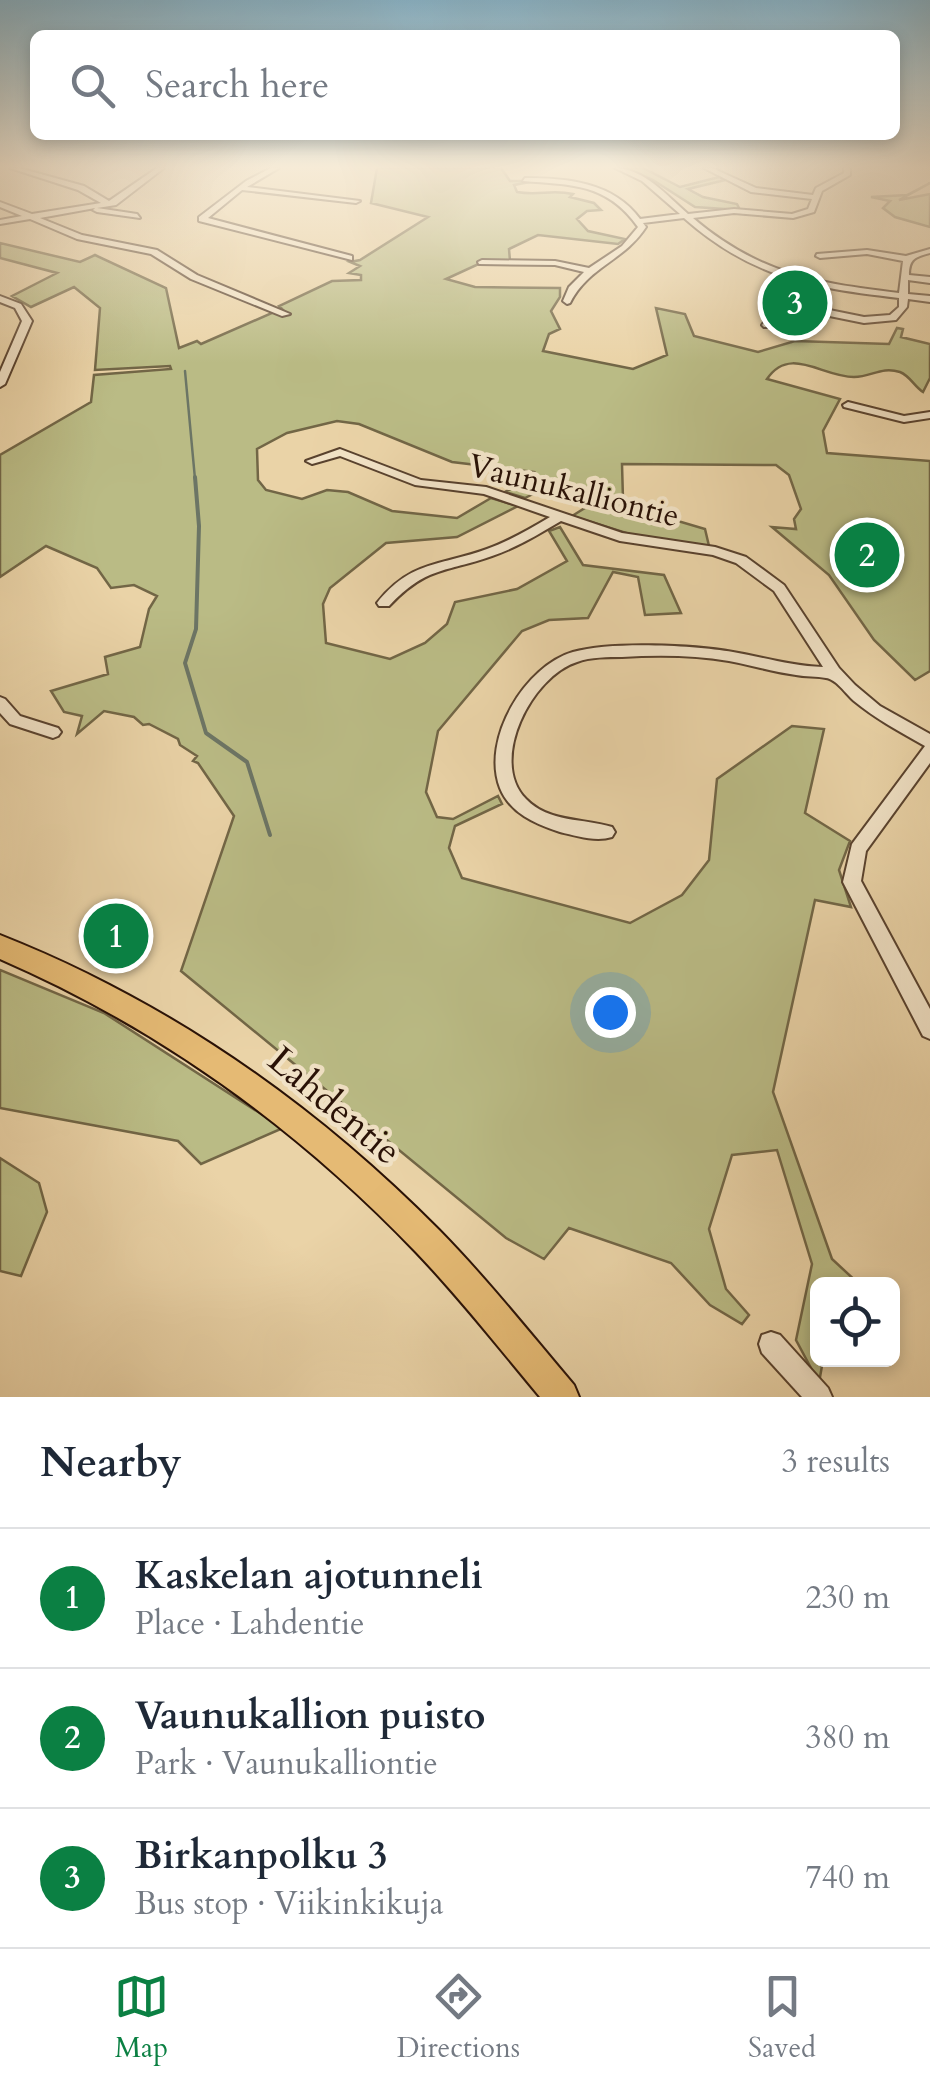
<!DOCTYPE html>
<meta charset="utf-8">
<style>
body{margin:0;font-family:Cardo,serif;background:#f2f2f3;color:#1f2937}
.controls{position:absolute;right:30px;bottom:30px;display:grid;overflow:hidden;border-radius:15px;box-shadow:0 5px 15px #0003}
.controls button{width:90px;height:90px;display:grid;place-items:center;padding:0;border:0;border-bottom:2px solid #e0e1e3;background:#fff;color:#1f2937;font:50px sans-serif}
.you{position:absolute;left:610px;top:1012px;width:35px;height:35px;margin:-25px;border:8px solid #fff;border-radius:50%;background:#1a73e8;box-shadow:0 0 0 15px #1a73e833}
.badge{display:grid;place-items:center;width:65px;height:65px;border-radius:50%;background:#0b8043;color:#fff;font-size:32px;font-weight:700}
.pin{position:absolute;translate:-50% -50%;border:5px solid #fff;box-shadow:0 2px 10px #0006}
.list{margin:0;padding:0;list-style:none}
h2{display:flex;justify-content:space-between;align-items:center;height:130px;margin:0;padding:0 40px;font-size:42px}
h2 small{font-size:32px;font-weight:400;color:#747a83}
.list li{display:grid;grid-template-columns:65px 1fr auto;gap:30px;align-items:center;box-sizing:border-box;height:140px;padding:0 40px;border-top:2px solid #e0e1e3}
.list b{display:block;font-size:38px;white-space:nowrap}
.list p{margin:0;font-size:32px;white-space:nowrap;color:#747a83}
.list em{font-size:32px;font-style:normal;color:#747a83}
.icon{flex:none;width:55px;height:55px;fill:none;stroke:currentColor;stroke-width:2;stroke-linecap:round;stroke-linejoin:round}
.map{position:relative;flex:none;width:930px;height:1397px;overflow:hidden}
.search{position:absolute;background:#fff;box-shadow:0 5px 15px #0003;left:30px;right:30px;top:30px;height:110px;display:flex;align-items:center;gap:25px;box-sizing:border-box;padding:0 35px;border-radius:15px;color:#747a83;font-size:38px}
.sheet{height:550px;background:#fff}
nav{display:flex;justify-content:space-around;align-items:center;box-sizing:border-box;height:140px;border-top:2px solid #e0e1e3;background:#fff;font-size:28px;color:#747a83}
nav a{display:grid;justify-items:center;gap:5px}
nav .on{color:#0b8043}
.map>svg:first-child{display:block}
.green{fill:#babb85;stroke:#726646;stroke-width:2.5}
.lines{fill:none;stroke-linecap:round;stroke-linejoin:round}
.stream-far1{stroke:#6c7565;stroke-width:2.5}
.stream{stroke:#6c7565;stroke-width:4}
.minor-casing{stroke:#59422e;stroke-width:4}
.major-casing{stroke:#291106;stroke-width:4}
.minor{fill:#f1e2c6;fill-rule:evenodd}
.major{fill:#e5ba74;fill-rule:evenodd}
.wall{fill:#c28f74;stroke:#291106;stroke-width:2.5}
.shaded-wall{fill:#9e745e;stroke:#291106;stroke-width:2.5}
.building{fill:#e2a687;stroke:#291106;stroke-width:2.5}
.labels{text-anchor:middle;stroke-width:9;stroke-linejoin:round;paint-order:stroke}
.street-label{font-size:32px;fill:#291106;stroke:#f1e2c6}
.near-street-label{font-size:38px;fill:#291106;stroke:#f1e2c6}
</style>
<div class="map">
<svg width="930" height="1397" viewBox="0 0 930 1397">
<rect width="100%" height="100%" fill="#ead3a7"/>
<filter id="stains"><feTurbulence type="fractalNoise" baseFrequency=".002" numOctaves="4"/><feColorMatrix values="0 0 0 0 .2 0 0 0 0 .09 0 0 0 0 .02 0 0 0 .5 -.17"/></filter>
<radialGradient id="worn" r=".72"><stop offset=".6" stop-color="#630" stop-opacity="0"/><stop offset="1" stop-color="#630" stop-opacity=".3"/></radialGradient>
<g class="green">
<path d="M 377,168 L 501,168 L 510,181 L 535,181 L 514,185 L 517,192 C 539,196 551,189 573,194 L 570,197 L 594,203 L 601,210 L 587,211 L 577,219 L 588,231 L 625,239 L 618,244 L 538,235 L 509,249 L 510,261 L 485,261 L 446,279 L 475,287 L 560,288 L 560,297 L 551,311 L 560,329 L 549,334 L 543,351 L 633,369 L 667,355 L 656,308 L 685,314 L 694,336 L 758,352 L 795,341 L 889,344 L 897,328 L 903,329 L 901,337 L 930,344 L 930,378 L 923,392 C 914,386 910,376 900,372 C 881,366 872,377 854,377 C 822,377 790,345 767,379 L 840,399 L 823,431 L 827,453 L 930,461 L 930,671 L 915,680 L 874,640 L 829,575 L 772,527 L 796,529 L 794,519 L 801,509 L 789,475 L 776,465 L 622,464 L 623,499 L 617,503 L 705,529 L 709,546 L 642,538 L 572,516 L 601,498 L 586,488 L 559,481 L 525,498 L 505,492 L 532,477 L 534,472 L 452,462 L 359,424 L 337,421 L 287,433 L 257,449 L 258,480 L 266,490 L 302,499 L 327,490 L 348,492 L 392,511 L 457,518 L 491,498 L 518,506 L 457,537 L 386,543 L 330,588 L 323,604 L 326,643 L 390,659 L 425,643 L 447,624 L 455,602 L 517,589 L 567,561 L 549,531 L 560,527 L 583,565 L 664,575 L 681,613 L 645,615 L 638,577 L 613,572 L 588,618 L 549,620 L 522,631 L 438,731 L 426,792 L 437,817 L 453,819 L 498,796 L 502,804 L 455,826 L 449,848 L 462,878 L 630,923 L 682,895 L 709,860 L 717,779 L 792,726 L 824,729 L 805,813 L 850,841 L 839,870 L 851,907 L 815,900 L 773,1092 L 832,1259 L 859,1284 L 818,1284 L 818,1360 L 823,1360 L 819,1383 L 796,1340 L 812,1264 L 777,1150 L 732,1155 L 709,1229 L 726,1289 L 749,1315 L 742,1324 L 710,1305 L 671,1263 L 569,1228 L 544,1259 L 506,1238 L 181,971 L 234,816 L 198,763 L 193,761 L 197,756 L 180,745 L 178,739 L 149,724 L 143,725 L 134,717 L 104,711 L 77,734 L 82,716 L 64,712 L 51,691 L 108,674 L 105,657 L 140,647 L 149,609 L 157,596 L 134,585 L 111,588 L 97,568 L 46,546 L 0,577 L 0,455 L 91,402 L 94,375 L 171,369 L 170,366 L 95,370 L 100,308 L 74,287 L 31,307 L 12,296 L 57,273 L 0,258 L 0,243 L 80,262 L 95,255 L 166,288 L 179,348 L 197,341 L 201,344 L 274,312 L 286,313 L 279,306 L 332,281 L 361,280 L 361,275 L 349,273 L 360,266 L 350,262 L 360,260 L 428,217 L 371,203 Z"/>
<polygon points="626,168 643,168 680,187 719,177 725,180 688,189 703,197 737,204 740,210 695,207 653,180"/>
<polygon points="930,183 899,200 930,194 930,227 895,217 883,208 890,201 871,197 907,195"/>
<polygon points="0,970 104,1013 283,1128 201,1164 178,1141 0,1108"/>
<polygon points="0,1158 39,1183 47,1212 21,1276 0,1271"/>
</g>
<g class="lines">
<polyline class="stream-far1" points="185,371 195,479"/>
<polyline class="stream" points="195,477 199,526 196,629 185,663 206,733 247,762 270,835"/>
<defs>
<g id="minor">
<polygon points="10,168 19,168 84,186 109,201 157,168 164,168 116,205 97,208 137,214 140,218 97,212 93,210 95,208 40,218 82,235 157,250 197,275 290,314 282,316 191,279 151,254 77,239 30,219 0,224 0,220 22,216 0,207 0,202 32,214 101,203 78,190"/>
<polygon points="271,168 279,168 247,187 360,201 356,203 242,190 208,218 352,256 352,260 199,221 199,217 246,181"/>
<path d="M 615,168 C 645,169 666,195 688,214 L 734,209 L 792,214 L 808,209 L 812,199 L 751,192 L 704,168 L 712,168 L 756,188 L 813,195 L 816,188 L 844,173 L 844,168 L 850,168 L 850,175 L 822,191 L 814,212 L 793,218 L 734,213 L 693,218 C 759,274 815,283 899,293 L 903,261 L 867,254 L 820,258 L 816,256 L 817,254 L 867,250 L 906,256 L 930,249 L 930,253 C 915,257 909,259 909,275 L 930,277 L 930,283 L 908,280 L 908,294 L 930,296 L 930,302 L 908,299 L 907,307 L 896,320 L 864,323 L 790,308 L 784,309 L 770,327 L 764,327 L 762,325 L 778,305 L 790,302 L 864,317 L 890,315 L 899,307 L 899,298 C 812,288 752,278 684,218 L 643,223 L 646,227 C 624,261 589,266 570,303 L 567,304 L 563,301 L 569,287 L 584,272 L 555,265 L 479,264 L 478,262 L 482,260 L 555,261 L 589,268 L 622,246 L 638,227 C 607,183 572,185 523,181 L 525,178 C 567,178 613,182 640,219 L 680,214 L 642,181 Z"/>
<polygon points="0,296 21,304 32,321 5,384 0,387 0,372 22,321 15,308 0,302"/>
<polygon points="848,402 904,416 930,412 930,418 904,422 844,407 843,405"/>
<path d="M 340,449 L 421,480 L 486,487 L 622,533 L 715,547 L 746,557 L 784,585 L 839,668 L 855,685 L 880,706 L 930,734 L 930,763 L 866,851 L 861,881 L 930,1009 L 930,1039 L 923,1036 L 843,882 L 852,844 L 925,746 C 900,732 876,719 854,701 C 846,694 836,679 826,678 C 816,676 806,677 796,675 C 773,672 751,665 729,661 C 694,655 657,655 622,657 C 608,657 591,657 577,662 C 532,676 488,761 526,799 C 549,823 584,818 612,827 L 615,832 L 612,837 C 596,842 576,836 560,832 C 535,824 510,813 500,788 C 481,739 525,666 573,652 C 610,641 694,645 733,652 C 763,657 792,666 823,667 L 774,591 L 736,563 L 713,555 L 620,541 L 561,521 C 539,534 516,548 492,556 C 444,573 427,566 389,606 L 379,606 L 377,603 C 411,560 441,566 487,549 C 509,541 530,529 550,517 L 484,494 L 415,485 L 340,456 L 312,464 L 306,461 Z"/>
<polygon points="0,697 5,699 20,716 58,728 61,732 58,736 53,738 10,724 0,713"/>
<polygon points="771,1332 780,1335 828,1388 832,1397 802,1397 762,1353 759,1344 762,1335"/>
</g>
<path id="major" d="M 0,935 C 167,1001 313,1103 439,1230 C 487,1279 530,1333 574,1385 L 579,1397 L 540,1397 C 499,1348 460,1298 416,1252 C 296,1127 159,1028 0,959 Z"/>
</defs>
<use href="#minor" class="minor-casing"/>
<use href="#major" class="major-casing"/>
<use href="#minor" class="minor"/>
<use href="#major" class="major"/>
</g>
<polygon class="wall" points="86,925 127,925 133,933 126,944 92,933"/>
<polygon class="shaded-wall" points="127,925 133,933 126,944 120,937"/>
<polygon class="building" points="93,914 127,925 120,937 86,925"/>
<linearGradient id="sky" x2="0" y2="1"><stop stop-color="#88b6cd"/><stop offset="0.46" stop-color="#f6ebd7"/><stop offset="1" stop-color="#f6ebd7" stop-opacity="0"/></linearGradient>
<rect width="930" height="363" fill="url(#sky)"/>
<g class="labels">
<g class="street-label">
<text transform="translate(574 490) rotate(14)" y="11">Vaunukalliontie</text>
</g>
<g class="near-street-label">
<text transform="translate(335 1105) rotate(40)" y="13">Lahdentie</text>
</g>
</g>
<rect width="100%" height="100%" filter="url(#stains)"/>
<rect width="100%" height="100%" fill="url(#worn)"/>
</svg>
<div class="controls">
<button><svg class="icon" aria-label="locate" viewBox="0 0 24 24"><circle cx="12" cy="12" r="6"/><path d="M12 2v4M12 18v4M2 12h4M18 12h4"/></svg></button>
</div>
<div class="you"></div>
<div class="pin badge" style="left:116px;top:936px">1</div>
<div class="pin badge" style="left:867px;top:555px">2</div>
<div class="pin badge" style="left:795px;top:303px">3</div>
<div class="search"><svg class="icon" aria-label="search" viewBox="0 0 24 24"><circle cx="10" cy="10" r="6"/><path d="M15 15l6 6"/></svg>Search here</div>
</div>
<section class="sheet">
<h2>Nearby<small>3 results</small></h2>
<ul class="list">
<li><span class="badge">1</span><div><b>Kaskelan ajotunneli</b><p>Place · Lahdentie</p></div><em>230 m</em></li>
<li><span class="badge">2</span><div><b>Vaunukallion puisto</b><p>Park · Vaunukalliontie</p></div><em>380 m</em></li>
<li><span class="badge">3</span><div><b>Birkanpolku 3</b><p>Bus stop · Viikinkikuja</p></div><em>740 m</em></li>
</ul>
</section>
<nav>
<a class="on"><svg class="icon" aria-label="map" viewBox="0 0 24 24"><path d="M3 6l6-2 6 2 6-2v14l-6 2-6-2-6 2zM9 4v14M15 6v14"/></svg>Map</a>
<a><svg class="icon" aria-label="directions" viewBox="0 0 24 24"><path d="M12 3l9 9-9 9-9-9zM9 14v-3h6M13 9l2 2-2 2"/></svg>Directions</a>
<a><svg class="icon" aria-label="saved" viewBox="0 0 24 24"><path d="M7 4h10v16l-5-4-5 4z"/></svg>Saved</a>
</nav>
